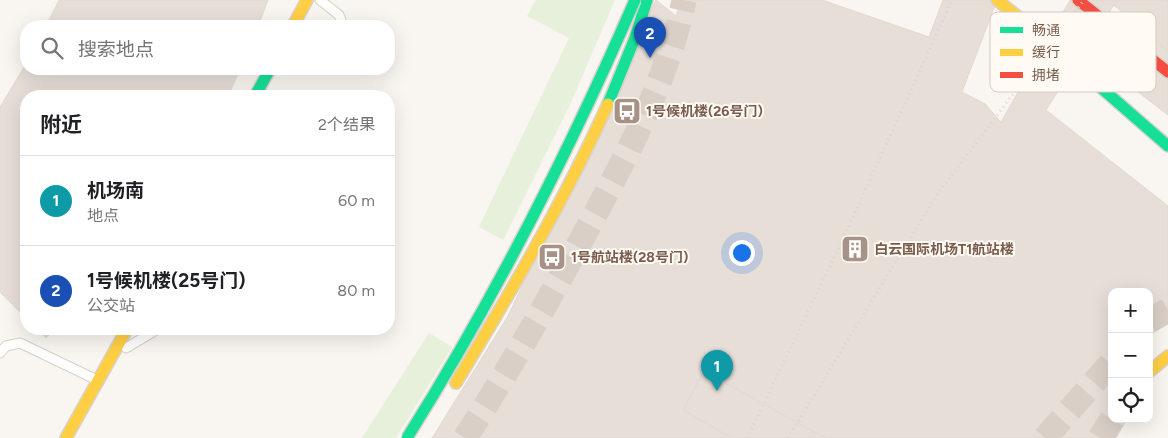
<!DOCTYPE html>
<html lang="zh">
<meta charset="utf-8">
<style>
body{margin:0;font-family:Figtree,"Noto Sans SC",sans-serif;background:#f6f6f6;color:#202124}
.controls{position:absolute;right:15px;bottom:15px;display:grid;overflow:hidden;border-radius:10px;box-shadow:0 5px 20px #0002}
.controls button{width:45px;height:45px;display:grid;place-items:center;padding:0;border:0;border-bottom:1px solid #e0e0e0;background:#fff;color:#202124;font:25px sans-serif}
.you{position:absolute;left:741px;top:252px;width:18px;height:18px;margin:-12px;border:4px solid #fff;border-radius:50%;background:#1a73e8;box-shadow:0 0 0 8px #1a73e833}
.badge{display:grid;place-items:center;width:32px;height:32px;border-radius:50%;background:#5c5450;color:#fff;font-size:16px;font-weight:700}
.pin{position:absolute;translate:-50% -41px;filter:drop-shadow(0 1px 2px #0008)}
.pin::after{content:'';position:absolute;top:26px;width:18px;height:15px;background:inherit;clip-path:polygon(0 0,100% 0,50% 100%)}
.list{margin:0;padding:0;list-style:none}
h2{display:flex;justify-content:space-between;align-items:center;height:65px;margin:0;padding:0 20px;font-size:21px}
h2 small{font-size:16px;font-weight:400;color:#757577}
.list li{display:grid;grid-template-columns:32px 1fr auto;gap:15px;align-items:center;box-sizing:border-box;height:90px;padding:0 20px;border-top:1px solid #e0e0e0}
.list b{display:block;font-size:19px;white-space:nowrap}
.list p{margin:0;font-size:16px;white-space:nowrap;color:#757577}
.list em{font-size:16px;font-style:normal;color:#757577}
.icon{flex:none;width:28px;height:28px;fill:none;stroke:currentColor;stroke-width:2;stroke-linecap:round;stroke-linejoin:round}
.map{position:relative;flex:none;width:1168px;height:438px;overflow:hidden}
.search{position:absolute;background:#fff;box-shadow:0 5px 20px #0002;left:20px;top:20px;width:375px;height:55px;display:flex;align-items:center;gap:12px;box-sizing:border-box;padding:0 18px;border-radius:20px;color:#757577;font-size:19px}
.panel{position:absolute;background:#fff;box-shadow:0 5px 20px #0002;left:20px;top:90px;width:375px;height:245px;border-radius:20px}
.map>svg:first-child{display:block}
.green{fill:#e7f0db}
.building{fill:#e6ded7;stroke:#e2d8d2}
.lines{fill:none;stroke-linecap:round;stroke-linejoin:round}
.secondary-tunnel{stroke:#d9cfc7;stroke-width:25;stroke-dasharray:25 12;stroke-linecap:butt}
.highway-tunnel{stroke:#d9cfc7;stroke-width:28;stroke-dasharray:28 14;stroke-linecap:butt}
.lane-casing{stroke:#d7d1cb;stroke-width:11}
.fast-casing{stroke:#d9d2cb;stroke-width:14}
.slow-casing{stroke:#d9d2cb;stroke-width:14}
.jam-casing{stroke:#d9d2cb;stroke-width:14}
.lane{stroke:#fefefd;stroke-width:9}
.fast{stroke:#16e098;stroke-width:11}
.slow{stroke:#ffcf43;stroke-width:11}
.jam{stroke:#f24e42;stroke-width:11}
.fast-bridge-casing{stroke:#d9d2cb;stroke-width:14;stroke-linecap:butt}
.path-bridge{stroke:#dcd5d0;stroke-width:3;stroke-dasharray:1 4;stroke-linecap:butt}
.fast-bridge{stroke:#16e098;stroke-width:11}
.labels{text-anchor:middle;stroke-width:4;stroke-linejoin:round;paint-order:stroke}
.poi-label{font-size:14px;font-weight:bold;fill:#7a5c4d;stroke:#fffaf3;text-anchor:start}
.key{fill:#fffaf3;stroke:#d7cbc1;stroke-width:1}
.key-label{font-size:14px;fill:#7a5c4d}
</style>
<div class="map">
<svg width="1168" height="438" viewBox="0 0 1168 438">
<rect width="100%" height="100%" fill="#f9f5f0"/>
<g class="green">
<polygon points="536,0 615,0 570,105 503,240 479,227 569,38 527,16"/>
<polygon points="429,333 452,347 396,438 362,438"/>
</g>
<g class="building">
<polygon points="59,0 268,0 258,26 46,26"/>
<polygon points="656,0 676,16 681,0 822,0 929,37 943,0 997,0 962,92 985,104 1001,122 1070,0 1117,0 1046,110 1168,206 1168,318 1149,338 1149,292 1112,292 1112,419 1127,419 1116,438 432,438 508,316"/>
<polygon points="1117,0 1168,0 1168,51 1114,5"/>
<polygon points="1126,15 1168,51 1168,115 1094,58"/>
<polygon points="26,64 26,69 240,69 228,96 26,96 26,318 0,292 0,107"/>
<polygon points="37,329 55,329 46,338"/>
<polygon points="704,371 825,438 732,438 683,410"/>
</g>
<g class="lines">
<g class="secondary-tunnel">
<polyline points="1149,321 1168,310"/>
<path d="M 465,438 C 513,364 556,287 598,209 C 633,143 669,74 684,0"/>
<polyline points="1045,438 1112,362"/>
<polyline points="1100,438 1112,419"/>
</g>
<polyline class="highway-tunnel" points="1047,40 1075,65"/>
<defs>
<g id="lane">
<polyline points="320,0 339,15 343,26"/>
<polyline points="126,348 158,329"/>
<polyline points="0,353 6,346 20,343 97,380"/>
</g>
<g id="fast">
<polyline points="1075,65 1168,146"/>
<polyline points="255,96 270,69"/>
<polyline points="608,104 635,38 647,0"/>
</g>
<g id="slow">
<polyline points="997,0 1047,40"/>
<polyline points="293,26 307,0"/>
<polyline points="1149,372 1168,356"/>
<path d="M 456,383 C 511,292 564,201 608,104"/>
<polyline points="66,438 127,329"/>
</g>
<polyline id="jam" points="1078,0 1168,72"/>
</defs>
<use href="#lane" class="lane-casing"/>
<use href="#fast" class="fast-casing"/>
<use href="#slow" class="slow-casing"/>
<use href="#jam" class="jam-casing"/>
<use href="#lane" class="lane"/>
<use href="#fast" class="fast"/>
<use href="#slow" class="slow"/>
<use href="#jam" class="jam"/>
<defs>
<path id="fast-bridge" d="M 407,438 C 495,298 569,152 635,0"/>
</defs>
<use href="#fast-bridge" class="fast-bridge-casing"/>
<g class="path-bridge">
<polyline points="747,438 845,235 952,0"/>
<polyline points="788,438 936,196 1084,0"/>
</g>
<use href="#fast-bridge" class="fast-bridge"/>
</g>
<defs>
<symbol id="bus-square" viewBox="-11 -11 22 22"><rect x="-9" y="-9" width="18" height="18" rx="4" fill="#a69286" stroke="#fffaf3"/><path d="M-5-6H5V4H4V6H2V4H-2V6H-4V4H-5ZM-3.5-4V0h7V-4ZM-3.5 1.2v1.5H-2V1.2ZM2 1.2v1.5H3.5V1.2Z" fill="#fff"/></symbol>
<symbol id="building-square" viewBox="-11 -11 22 22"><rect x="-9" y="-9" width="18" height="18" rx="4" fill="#a69286" stroke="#fffaf3"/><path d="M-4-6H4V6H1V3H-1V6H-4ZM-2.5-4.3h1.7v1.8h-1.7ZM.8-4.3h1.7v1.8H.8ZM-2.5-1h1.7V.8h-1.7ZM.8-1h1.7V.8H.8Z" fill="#fff"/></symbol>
</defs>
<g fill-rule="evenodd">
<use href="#bus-square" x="611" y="95" width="32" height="32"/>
<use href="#building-square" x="839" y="233" width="32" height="32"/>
<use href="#bus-square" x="536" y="241" width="32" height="32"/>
</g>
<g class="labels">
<g class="poi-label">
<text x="646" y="116">1号候机楼(26号门)</text>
<text x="874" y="254">白云国际机场T1航站楼</text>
<text x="571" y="262">1号航站楼(28号门)</text>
</g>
</g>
<rect x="990" y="12" width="166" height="80" rx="8" class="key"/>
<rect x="1000" y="27" width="23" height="6" fill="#16e098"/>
<rect x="1000" y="49" width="23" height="7" fill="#ffcf43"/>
<rect x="1000" y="72" width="23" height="6" fill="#f24e42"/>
<g class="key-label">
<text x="1032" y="35">畅通</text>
<text x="1032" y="57">缓行</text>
<text x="1032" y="80">拥堵</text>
</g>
</svg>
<div class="controls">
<button>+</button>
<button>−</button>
<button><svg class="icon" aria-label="locate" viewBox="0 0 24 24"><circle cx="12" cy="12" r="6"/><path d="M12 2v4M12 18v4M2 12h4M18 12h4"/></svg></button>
</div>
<div class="you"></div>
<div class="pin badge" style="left:717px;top:391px;background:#0f9aa8">1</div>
<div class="pin badge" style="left:650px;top:58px;background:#1a4fb4">2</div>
<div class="search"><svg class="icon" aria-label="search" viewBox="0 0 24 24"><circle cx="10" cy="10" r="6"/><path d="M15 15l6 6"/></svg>搜索地点</div>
<section class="panel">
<h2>附近<small>2个结果</small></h2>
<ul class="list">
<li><span class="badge" style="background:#0f9aa8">1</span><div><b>机场南</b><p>地点</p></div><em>60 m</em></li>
<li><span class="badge" style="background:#1a4fb4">2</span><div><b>1号候机楼(25号门)</b><p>公交站</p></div><em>80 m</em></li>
</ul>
</section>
</div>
